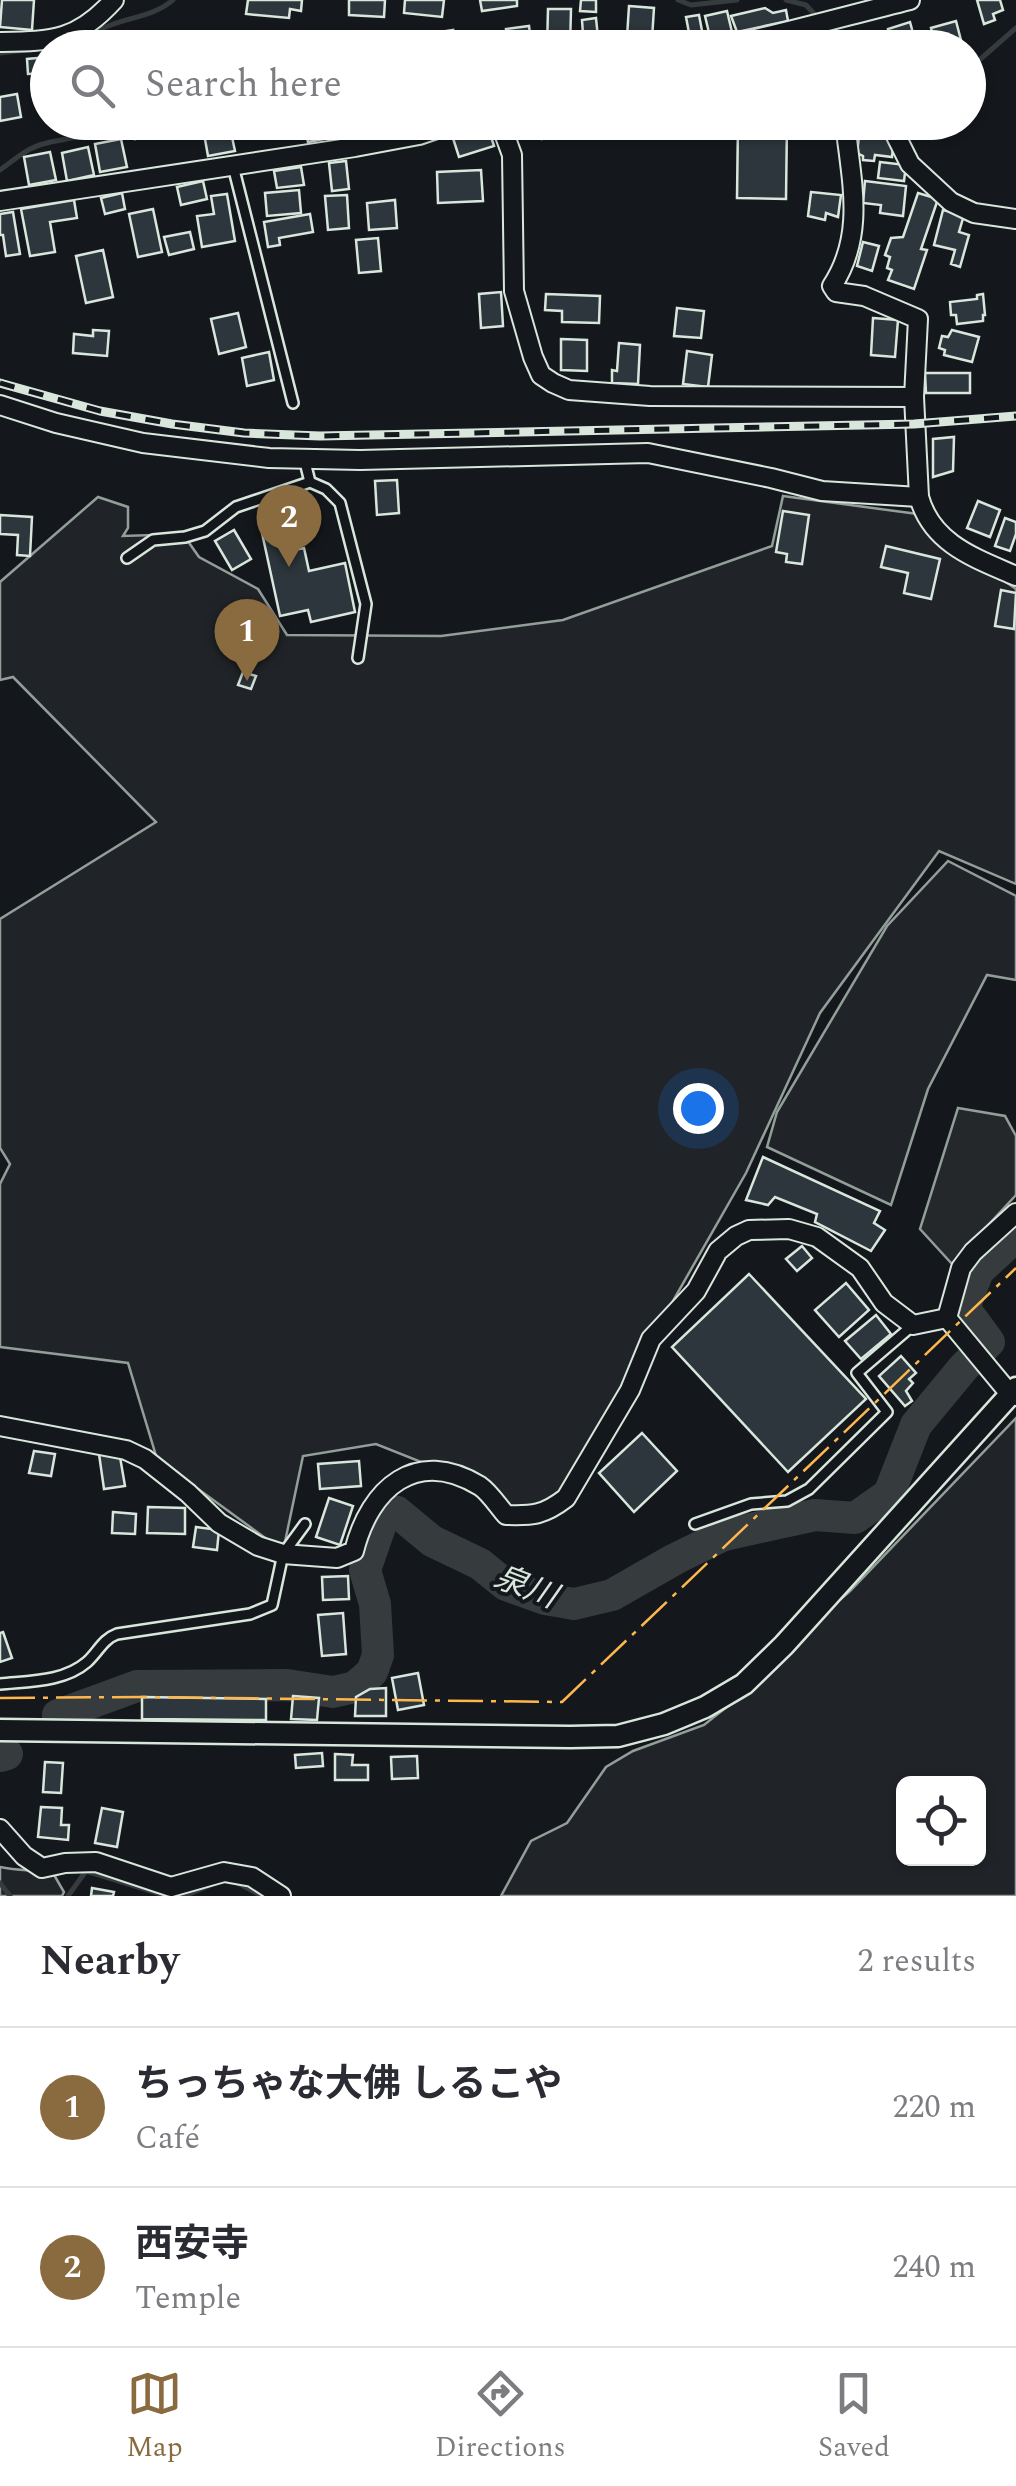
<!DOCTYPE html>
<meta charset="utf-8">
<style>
body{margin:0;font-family:Spectral,"Noto Sans JP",serif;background:#f2f2f3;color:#2b2b33}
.controls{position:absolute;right:30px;bottom:30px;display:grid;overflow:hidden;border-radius:15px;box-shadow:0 2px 8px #0004}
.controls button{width:90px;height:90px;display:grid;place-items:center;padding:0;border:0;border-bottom:2px solid #e1e1e2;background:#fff;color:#2b2b33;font:50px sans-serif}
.you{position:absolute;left:698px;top:1108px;width:35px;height:35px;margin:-25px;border:8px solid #fff;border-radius:50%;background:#1a73e8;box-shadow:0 0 0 15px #1a73e833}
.badge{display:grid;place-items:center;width:65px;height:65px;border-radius:50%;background:#8a6a3f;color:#fff;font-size:32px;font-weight:700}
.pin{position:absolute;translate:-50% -82px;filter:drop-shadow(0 2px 5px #0008)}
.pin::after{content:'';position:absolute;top:52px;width:35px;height:30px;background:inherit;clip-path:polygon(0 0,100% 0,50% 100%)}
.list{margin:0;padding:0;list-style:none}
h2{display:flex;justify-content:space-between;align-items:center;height:130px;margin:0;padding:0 40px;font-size:42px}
h2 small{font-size:32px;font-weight:400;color:#7c7c81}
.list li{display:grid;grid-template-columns:65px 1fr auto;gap:30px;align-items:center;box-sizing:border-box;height:160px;padding:0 40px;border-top:2px solid #e1e1e2}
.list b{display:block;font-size:38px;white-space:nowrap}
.list p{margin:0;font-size:32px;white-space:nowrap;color:#7c7c81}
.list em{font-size:32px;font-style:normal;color:#7c7c81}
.icon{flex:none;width:55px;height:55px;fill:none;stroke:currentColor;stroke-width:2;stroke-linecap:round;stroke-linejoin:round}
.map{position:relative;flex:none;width:1016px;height:1896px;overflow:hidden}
.search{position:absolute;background:#fff;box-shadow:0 2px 8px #0004;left:30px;right:30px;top:30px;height:110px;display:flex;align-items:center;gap:25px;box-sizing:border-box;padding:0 35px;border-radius:55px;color:#7c7c81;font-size:38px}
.sheet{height:450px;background:#fff}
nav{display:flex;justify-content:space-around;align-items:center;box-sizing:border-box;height:140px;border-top:2px solid #e1e1e2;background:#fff;font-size:28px;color:#7c7c81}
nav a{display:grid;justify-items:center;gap:5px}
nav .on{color:#8a6a3f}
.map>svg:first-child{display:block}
.green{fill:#202428;stroke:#939e99;stroke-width:2.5;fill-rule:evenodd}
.parking{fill:#24282b;stroke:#939e99;stroke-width:2.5}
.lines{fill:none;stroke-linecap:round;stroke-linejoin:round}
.stream{stroke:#363b3e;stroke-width:5}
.river{stroke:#363b3e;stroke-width:32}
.building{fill:#2c363c;stroke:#d8e6dc;stroke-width:2.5}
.service-casing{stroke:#d8e6dc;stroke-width:14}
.minor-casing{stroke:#d8e6dc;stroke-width:22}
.tertiary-casing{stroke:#d8e6dc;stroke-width:25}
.service{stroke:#14181c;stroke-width:9}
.minor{stroke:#14181c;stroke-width:18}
.tertiary{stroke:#14181c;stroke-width:20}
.rail-casing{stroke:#d8e6dc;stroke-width:9}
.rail{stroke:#14181c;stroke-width:5;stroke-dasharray:15;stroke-linecap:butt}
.power{stroke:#ffb74d;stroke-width:2.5;stroke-dasharray:35 8 5 8;stroke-linecap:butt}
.labels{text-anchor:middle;stroke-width:8;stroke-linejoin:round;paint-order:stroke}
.water-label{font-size:32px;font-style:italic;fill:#d8e6dc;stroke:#14181c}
</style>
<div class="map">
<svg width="1016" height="1896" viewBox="0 0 1016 1896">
<rect width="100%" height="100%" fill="#14181c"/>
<g class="green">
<polygon points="783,496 925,515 968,556 1016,589 1016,884 939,851 820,1013 746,1173 556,1506 506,1515 444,1471 376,1444 303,1456 285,1542 279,1548 157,1459 128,1363 0,1347 0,1184 10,1164 0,1148 0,919 156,822 13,677 0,680 0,582 98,497 128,507 128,528 123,536 185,534 185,537 199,557 258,589 287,635 441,636 563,620 772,546"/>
<polygon points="948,861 1016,896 1016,980 987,975 928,1089 891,1205 767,1147 777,1112 887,926"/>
<path d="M 1016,1418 L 1016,1896 L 501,1896 L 531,1841 L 567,1823 L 606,1767 L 633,1751 L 704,1725 L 777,1667 L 815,1621 L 850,1591 ZM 904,1784 L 978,1784 L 978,1858 L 904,1858 Z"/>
<path d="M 0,1867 C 18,1871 34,1870 53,1873 L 64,1892 L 62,1896 L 0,1896 Z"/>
</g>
<polygon class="parking" points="958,1108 1005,1116 1016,1136 1016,1195 952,1264 920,1229"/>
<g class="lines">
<g class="stream">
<polyline points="678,0 691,5 737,0"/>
<polyline points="786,0 806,5 818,18"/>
<polyline points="825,27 842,48"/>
<path d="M 56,46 C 76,43 92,32 111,25 C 132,17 156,15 173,0"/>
<polyline points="0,53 35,49"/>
<polyline points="968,70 1016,28"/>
<path d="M 0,170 C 14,160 27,148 43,144 C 67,137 88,140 106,122"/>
<polyline points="234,1881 262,1896"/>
<polyline points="0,1883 10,1896"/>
<polyline points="68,1896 86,1871 167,1896"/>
<polyline points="176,1896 189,1894 218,1882"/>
</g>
<g class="river">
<polyline points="58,1715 137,1686 287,1685 333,1692 355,1687 372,1672 378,1655 375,1604 365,1570 383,1518 397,1512 432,1541 480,1564 506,1585 545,1599 574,1604 612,1595 675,1559 724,1535 815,1515 855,1518 889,1494 916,1425 964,1367 989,1342 964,1308 978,1271 1016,1236"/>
<polyline points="0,1756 7,1754"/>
</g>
</g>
<g class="building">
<polygon points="2,0 34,0 32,30 0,27"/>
<polygon points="248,0 302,0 301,11 290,9 289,18 246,14"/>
<polygon points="349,0 385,0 384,17 349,15"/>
<polygon points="405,0 444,0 442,17 404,13"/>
<polygon points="480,0 517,0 517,6 482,11"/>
<polygon points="581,0 596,0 596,12 580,11"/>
<polygon points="977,0 1000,0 1003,10 993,14 995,20 984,24"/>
<polygon points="629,6 654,8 652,39 627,37"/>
<polygon points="765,8 773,13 786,10 788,21 737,32 731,16"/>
<polygon points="548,9 571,9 570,48 547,48"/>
<polygon points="727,11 732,32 710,37 705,16"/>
<polygon points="699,15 703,36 690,38 686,17"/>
<polygon points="596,18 599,48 584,48 582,20"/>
<polygon points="956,21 963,48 936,48 931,28"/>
<polygon points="910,22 917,48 886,48 884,41 891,39 888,29"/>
<polygon points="529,26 532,48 509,48 506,29"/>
<polygon points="453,30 451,47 421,48 419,35"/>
<polygon points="352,34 387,35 387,48 352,48"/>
<polygon points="133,36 135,48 102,48 101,43"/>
<polygon points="234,39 264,47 264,48 232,48"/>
<polygon points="48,57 48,73 28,74 27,59"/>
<polygon points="48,88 48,112 46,112 41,89"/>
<polygon points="17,94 21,117 0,121 0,97"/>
<polygon points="131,122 165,122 166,126 151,126 154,135 135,139"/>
<polygon points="304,122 332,122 334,137 308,142"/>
<polygon points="346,122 375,122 376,131 349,136"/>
<polygon points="536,122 562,122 565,132 542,139"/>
<polygon points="738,122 787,122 786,199 737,198"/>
<polygon points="229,123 235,151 208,156 203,128"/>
<polygon points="487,124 494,146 459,157 452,135"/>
<polygon points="860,128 881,130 880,137 894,139 892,157 875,155 874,161 863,160 863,156 857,153"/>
<polygon points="121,139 127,167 100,172 95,144"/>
<polygon points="88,147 94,175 67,181 62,153"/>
<polygon points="50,152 56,180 29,185 24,157"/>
<polygon points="346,161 349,189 332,191 329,163"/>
<polygon points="880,162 906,165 904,181 878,178"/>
<polygon points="301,167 304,185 277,188 274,171"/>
<polygon points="481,170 483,201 438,203 437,172"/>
<polygon points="203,181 207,199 181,205 177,187"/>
<polygon points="865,181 906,186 903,216 880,213 881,205 863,203"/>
<polygon points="299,190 301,213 267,216 265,193"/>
<polygon points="811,192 841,195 838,217 826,213 825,220 808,216"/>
<polygon points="122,193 125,209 105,214 101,198"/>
<polygon points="918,193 938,199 921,249 927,250 914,289 888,280 892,270 887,268 890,257 885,255 891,238 903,237"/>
<polygon points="227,194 235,241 202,247 197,216 214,214 211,196"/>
<polygon points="347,195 349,228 328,230 325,196"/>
<polygon points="74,200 77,218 50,222 55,252 30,256 21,209"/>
<polygon points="395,200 397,228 369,230 367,203"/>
<polygon points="153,209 162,252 138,257 129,214"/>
<polygon points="943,210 964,215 959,232 969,235 960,267 951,264 955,250 934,245"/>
<polygon points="13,212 20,254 6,256 3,235 0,235 0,214"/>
<polygon points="310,214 313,232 279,238 280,245 268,247 264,222"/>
<polygon points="190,232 194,249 169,255 164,237"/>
<polygon points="378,238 381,271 359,273 356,240"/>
<polygon points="863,242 879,246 872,271 857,266"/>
<polygon points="103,250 113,297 86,303 76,256"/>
<polygon points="501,292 503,326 481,328 479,294"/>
<polygon points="546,294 600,296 599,323 562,322 562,311 545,310"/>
<polygon points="983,294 985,315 983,315 983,321 957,324 956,315 951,315 950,302 977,299 977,295"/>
<polygon points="677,308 704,311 701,338 674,336"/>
<polygon points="238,313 246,347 219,354 211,319"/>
<polygon points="873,318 898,320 895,357 871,355"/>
<polygon points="93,330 109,331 107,356 73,353 74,334 93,336"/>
<polygon points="952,330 979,337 972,362 944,355 945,350 939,348 942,336 948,337"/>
<polygon points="561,339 587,340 587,371 561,370"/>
<polygon points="619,343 640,345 638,384 612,383 612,370 617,371"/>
<polygon points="687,351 712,355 708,387 683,384"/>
<polygon points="269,352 274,380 247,386 242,358"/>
<polygon points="925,373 970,373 970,393 926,393"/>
<polygon points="954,437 953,471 933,477 933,439"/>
<polygon points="397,480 399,513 377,515 375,481"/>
<polygon points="978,501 1000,510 990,537 967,528"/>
<polygon points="783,511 809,515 802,564 786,562 787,554 776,552"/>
<polygon points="0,515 32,517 30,556 17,555 18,535 0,534"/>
<polygon points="277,515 285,552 304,548 309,571 345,563 355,612 311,622 308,610 280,616 259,519"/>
<polygon points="1005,518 1016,522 1016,534 1010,551 995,546"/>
<polygon points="234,530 251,559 232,570 215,541"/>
<polygon points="886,546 940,559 931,599 904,593 908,573 881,567"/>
<polygon points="1001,590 1016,593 1014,629 995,626"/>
<polygon points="243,672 256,676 251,689 238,685"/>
<polygon points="763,1157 880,1211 874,1223 885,1230 871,1251 815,1222 817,1214 775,1197 768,1205 746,1200"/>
<polygon points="802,1246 812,1258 797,1271 786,1259"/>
<polygon points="749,1274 866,1399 788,1472 672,1347"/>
<polygon points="846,1283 869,1310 839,1337 815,1310"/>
<polygon points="876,1315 891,1334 861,1359 845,1341"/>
<polygon points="901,1356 916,1373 909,1379 913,1383 906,1391 912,1401 905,1406 879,1376"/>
<polygon points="642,1433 677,1471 634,1512 599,1473"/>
<polygon points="34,1451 55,1454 51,1476 29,1473"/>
<polygon points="119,1451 125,1486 104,1489 99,1454"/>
<polygon points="359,1461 361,1486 320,1489 318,1464"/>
<polygon points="329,1498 353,1506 340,1545 316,1537"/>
<polygon points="148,1507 185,1508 185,1534 147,1533"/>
<polygon points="113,1512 136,1514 135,1534 112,1533"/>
<polygon points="196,1527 219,1530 217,1550 193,1547"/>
<polygon points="348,1576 349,1599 323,1600 322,1577"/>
<polygon points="343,1613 346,1654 322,1656 318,1615"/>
<polygon points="3,1632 12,1658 0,1662 0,1633"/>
<polygon points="418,1673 424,1705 398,1710 392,1678"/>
<polygon points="386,1688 386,1716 355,1716 356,1697 370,1689"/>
<polygon points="293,1696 319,1698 317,1720 291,1719"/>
<polygon points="142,1697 266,1699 266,1720 142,1719"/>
<polygon points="322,1753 323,1766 296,1768 295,1755"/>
<polygon points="335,1754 353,1755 352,1765 368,1765 368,1780 335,1780"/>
<polygon points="417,1756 418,1778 392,1779 391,1757"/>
<polygon points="45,1762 63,1763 61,1793 43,1792"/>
<polygon points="41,1807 62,1808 61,1825 69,1825 68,1840 38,1837"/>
<polygon points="102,1808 123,1812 117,1847 95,1843"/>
<polygon points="92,1888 114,1892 113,1896 91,1896"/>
</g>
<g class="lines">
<defs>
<g id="service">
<polyline points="233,166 293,403"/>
<polyline points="304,458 310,482 326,489 340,503 366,604 358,658"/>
<polyline points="127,558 153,540 185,537 205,531 236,507 310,482"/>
<polyline points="695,1524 751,1504 787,1501 809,1489 887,1412 857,1373 913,1325"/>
<path d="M 0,1684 C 29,1681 64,1682 87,1662 C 98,1652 103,1639 117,1634 L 250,1614 L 272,1605 L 283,1554 L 305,1524"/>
</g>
<g id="minor">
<path d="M 0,42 C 53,41 77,41 114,0"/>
<path d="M 717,48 C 781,34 846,16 910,0"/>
<path d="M 500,122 L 512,155 L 514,291 L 533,357 L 541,375 L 553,383 L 569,390 L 650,396 L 914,397 L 919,497 C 932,544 975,558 1016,576"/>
<path d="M 845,122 C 851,180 866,234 832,286 L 836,292 L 864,296 L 918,319 L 914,397"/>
<polyline points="884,122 893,130 910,164 951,202 974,213 1016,219"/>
<polyline points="0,201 355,147 419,135 457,122"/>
<polyline points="0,405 56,423 143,443 269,458 360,460 648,453 771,478 822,491 919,497"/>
<polyline points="947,1318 961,1268 973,1252 1016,1213"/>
<polyline points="947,1318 1010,1394 1016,1396"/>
<path d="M 0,1426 L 126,1450 L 145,1459 L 188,1493 L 219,1523 L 258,1546 L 283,1554 L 337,1558 L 354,1551 C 370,1488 416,1447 480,1486 C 490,1493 498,1506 506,1515 C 533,1516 544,1515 566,1498 L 630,1390 L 651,1339 L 696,1291 L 718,1251 L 736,1236 L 749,1230 L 789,1229 L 817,1237 L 860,1268 L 884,1303 L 913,1325 L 947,1318"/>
<polyline points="0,1829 24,1856 42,1868 65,1863 96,1862 171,1887 224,1872 252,1877 281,1896"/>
</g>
<polyline id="tertiary" points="0,1730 570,1737 618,1736 664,1724 705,1707 744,1684 784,1645 1016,1388"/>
</defs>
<use href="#service" class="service-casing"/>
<use href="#minor" class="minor-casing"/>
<use href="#tertiary" class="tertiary-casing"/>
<use href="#service" class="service"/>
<use href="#minor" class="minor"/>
<use href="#tertiary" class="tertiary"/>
<defs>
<polyline id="rail" points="0,383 100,411 172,424 244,433 320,436 914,424 1016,416"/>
</defs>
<use href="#rail" class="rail-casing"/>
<use href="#rail" class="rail"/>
<polyline class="power" points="0,1698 142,1697 562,1702 1016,1268"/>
</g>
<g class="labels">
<g class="water-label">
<text transform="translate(526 1586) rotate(21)" y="11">泉川</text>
</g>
</g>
</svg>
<div class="controls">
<button><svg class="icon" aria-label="locate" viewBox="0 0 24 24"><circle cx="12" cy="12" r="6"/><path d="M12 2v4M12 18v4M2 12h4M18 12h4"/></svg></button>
</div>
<div class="you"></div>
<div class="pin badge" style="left:247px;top:681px">1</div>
<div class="pin badge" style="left:289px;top:567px">2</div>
<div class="search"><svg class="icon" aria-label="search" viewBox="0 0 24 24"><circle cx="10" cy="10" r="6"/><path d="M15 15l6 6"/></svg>Search here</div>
</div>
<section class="sheet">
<h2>Nearby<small>2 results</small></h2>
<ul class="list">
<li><span class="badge">1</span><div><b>ちっちゃな大佛 しるこや</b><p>Café</p></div><em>220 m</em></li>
<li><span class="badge">2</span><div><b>西安寺</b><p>Temple</p></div><em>240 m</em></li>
</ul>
</section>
<nav>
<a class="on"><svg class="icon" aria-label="map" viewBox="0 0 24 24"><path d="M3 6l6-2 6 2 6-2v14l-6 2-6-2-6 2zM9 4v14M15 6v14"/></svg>Map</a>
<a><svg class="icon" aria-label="directions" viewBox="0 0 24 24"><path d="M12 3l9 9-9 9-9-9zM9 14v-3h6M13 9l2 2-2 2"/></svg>Directions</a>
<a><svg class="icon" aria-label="saved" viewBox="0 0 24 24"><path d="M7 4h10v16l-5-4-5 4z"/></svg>Saved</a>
</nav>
